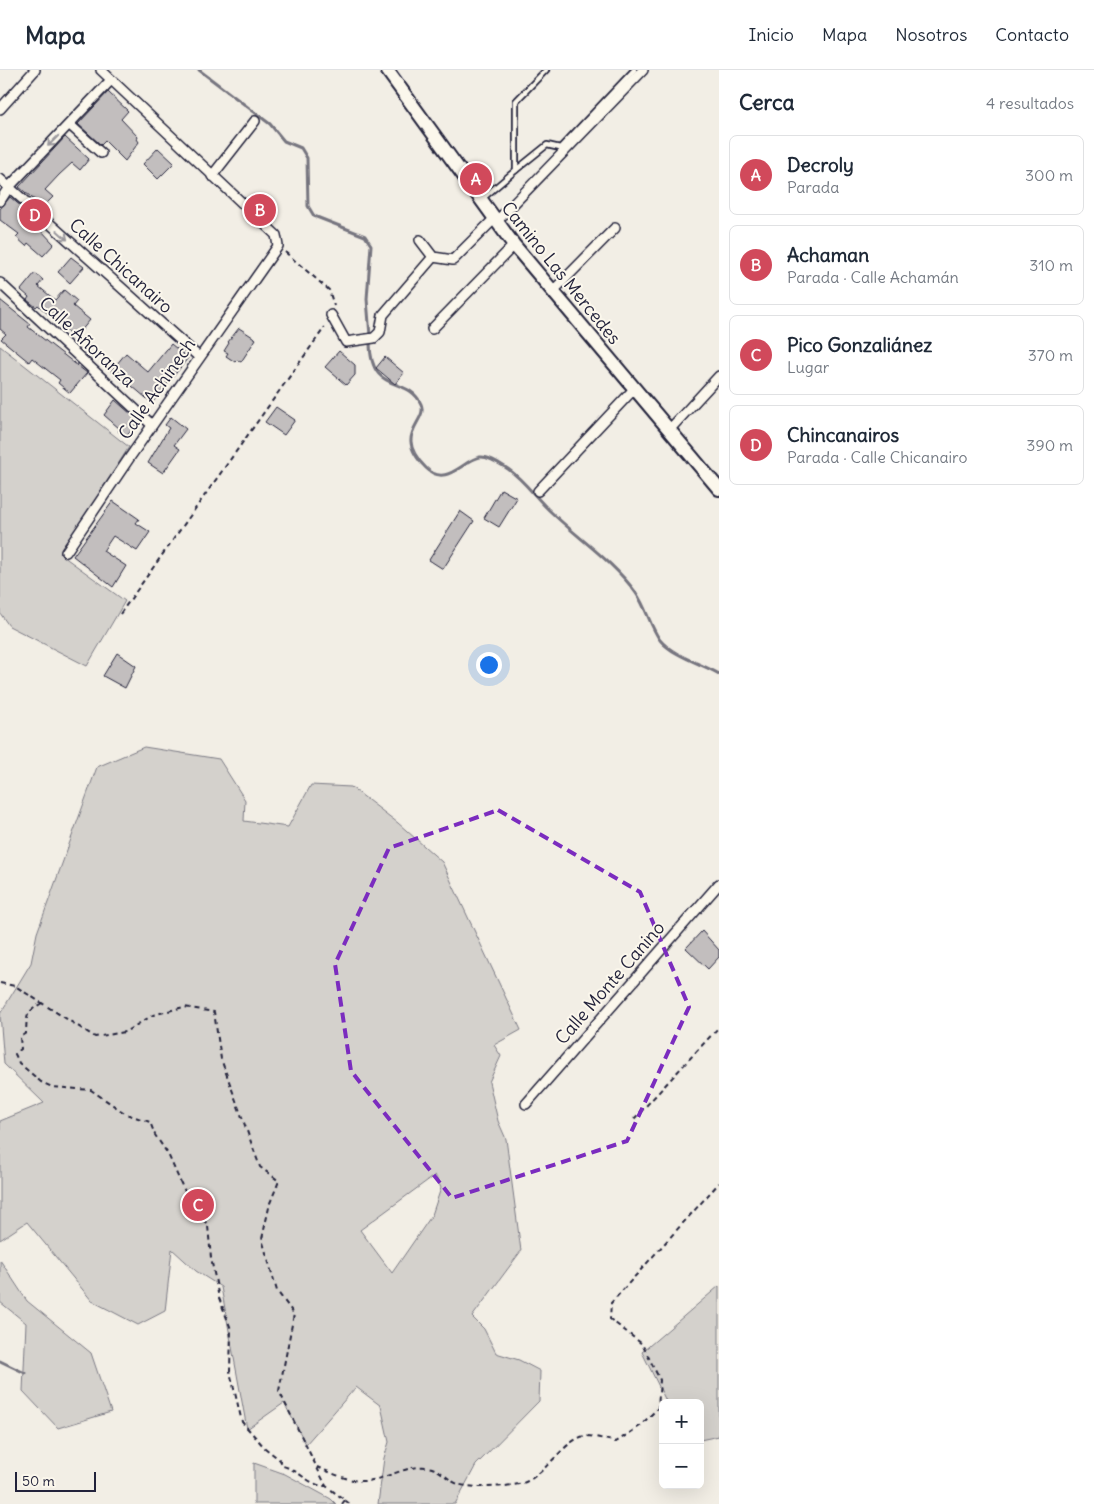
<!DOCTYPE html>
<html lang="es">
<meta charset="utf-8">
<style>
body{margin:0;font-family:Delius,sans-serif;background:#f6f6f7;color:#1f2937}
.controls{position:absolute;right:15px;bottom:15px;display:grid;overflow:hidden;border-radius:8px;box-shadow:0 5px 20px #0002}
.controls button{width:45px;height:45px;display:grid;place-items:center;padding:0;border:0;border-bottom:1px solid #e0e1e3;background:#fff;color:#1f2937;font:25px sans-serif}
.scale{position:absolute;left:15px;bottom:12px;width:81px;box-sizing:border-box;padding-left:5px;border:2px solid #22223b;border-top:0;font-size:14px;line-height:18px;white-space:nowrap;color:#22223b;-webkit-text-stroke:4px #fbf7ec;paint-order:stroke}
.you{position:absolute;left:488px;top:594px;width:18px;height:18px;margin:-12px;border:4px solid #fff;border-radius:50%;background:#1a73e8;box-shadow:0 0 0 8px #1a73e833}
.badge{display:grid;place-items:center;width:32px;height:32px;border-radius:50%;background:#d1495b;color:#fff;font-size:16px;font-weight:700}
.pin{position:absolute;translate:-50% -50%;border:2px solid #fff;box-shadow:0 1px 5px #0006}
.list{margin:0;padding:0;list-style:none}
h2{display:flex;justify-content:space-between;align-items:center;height:65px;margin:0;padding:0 20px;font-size:21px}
h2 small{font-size:16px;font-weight:400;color:#747a83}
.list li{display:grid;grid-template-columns:32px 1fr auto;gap:15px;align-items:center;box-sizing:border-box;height:80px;margin:0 10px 10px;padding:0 10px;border:1px solid #e0e1e3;border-radius:8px}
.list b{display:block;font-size:19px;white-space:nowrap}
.list p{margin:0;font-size:16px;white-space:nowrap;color:#747a83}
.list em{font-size:16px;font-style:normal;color:#747a83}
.map{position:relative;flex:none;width:719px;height:1434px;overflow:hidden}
header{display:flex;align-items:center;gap:30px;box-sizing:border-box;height:70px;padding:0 25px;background:#fff;border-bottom:1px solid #e0e1e3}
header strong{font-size:24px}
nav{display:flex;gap:28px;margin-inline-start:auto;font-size:18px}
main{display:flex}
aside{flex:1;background:#fff}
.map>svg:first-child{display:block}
.green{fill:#d4d1cc;stroke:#7b7a84;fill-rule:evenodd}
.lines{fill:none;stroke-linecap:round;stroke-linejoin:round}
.stream{stroke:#76747f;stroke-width:3}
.building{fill:#c2bebe;stroke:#22223b}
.service-casing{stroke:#22223b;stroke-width:8}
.minor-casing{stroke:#22223b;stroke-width:12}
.secondary-casing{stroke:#22223b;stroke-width:16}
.path{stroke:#22223b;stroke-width:2;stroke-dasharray:5 4;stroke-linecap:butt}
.service{stroke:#fbf7ec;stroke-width:4.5}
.minor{stroke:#fbf7ec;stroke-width:9}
.secondary{stroke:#fbf7ec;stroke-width:12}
.oneway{stroke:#99979c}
.marked{fill:none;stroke:#7b2cbf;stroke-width:4;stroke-dasharray:10 6;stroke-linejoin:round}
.labels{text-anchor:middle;stroke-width:4;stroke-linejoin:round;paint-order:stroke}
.street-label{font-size:18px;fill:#22223b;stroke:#fbf7ec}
</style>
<header>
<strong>Mapa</strong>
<nav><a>Inicio</a><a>Mapa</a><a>Nosotros</a><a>Contacto</a></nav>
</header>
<main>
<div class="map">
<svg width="719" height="1434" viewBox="0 0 719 1434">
<rect width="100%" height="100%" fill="#f2eee5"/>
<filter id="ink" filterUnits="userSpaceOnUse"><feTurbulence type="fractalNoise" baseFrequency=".02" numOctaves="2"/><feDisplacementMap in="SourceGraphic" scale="10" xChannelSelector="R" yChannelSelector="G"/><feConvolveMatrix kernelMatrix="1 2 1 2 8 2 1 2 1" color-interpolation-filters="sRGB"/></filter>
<g filter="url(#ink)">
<g class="green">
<polygon points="0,276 129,377 60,484 125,531 87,596 9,556 0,543"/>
<path d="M 144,677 L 219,689 L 245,730 L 244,751 L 288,757 L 311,715 L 351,717 L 398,753 L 442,792 L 521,960 L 494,975 L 501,986 L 489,1012 L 498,1051 L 506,1069 L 521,1181 L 472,1247 L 484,1259 L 496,1283 L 519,1290 L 540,1301 L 539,1331 L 476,1395 L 455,1434 L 378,1434 L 384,1388 L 389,1372 L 381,1336 L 356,1317 L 306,1374 L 284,1333 L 247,1359 L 221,1217 L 196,1201 L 172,1179 L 165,1241 L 138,1255 L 92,1231 L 27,1152 L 0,1170 L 0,1051 L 44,1033 L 4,994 L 0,944 L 31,893 L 37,863 L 97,697 ZM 435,1105 L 441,1118 L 432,1145 L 392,1203 L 360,1160 Z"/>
<polygon points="0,1190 27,1231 91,1283 111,1342 58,1358 23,1321 26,1253 0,1232"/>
<polygon points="719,1216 719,1366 700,1370 700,1333 667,1333 642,1282"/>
<polygon points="254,1393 285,1404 331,1429 336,1434 254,1434"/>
</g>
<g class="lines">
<g class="stream">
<polyline points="199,0 270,54 284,71 301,78 307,88 308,136 314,146 365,166 371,175 367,229 370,266"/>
<path d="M 370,272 C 370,326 408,305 421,334 C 429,352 391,363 426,398 C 446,418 463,390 480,387 C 489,386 500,394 508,399 C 524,410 536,428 551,442 C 579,469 613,491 636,523 C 646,537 650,556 660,570 C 673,586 702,594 719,604"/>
<polyline points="0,1291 25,1303"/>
</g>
</g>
<g class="building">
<polygon points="108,22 128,41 121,49 138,67 137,69 139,72 125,91 105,71 101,75 78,54"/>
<polygon points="65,67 89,89 80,100 72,93 59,105 45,120 53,127 43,137 19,117"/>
<polygon points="158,78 174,93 158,109 143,94"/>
<polygon points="10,127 28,142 26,144 54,174 43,186 28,173 26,176 16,167 19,164 0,150 0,139"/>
<polygon points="71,187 84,197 70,213 58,202"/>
<polygon points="35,203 43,210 38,216 55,230 64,220 77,231 73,236 90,250 75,268 38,235 36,237 27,230 29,227 21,220"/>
<polygon points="0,230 30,254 28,257 87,303 70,323 58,313 60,310 32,288 29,292 1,269 6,264 0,259"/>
<polygon points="239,258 256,269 241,292 237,290 235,292 226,286 228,283 224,281 229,273 228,272"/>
<polygon points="171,274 188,288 152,333 126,311 125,313 111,301 126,283 148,302"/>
<polygon points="339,281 355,295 355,305 346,315 325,297"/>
<polygon points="385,287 404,303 395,314 376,298"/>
<polygon points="115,330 139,351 126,367 118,361 120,359 104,345"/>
<polygon points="276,337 295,350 284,365 265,352"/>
<polygon points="171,347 186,359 174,375 180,379 163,403 148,393 169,358 165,355"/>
<polygon points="501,419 517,428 499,457 484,448"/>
<polygon points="113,431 139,449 136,453 150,462 137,481 113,466 103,481 126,496 113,517 73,486"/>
<polygon points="460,441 474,451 443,499 429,490"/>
<polygon points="117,583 136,596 125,618 103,606"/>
<polygon points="702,861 719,880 719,887 708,899 686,878"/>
</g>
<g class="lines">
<defs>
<g id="service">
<polyline points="516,100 547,75 560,78 634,0"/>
<polyline points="483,128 516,100 516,31 546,0"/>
</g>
<g id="minor">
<polyline points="0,39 35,0"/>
<polyline points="70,55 101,83"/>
<polyline points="212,106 255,51"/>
<polyline points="0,109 199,287"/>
<polyline points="0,131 9,117 111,10"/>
<polyline points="496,152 643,0"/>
<polyline points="420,170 433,187 453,190 494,149"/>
<polyline points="0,213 152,355"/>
<polyline points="552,222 615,158"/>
<polyline points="331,245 346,272 374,268 380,262 383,245 433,187"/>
<polyline points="432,259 514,175"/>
<polyline points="670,359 719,306"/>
<polyline points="538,421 634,319"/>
<polyline points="66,482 130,387 278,176 276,165 101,0"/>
<polyline points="526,1034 719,814"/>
</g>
<polyline id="secondary" points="387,0 514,175 719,419"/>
</defs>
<use href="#service" class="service-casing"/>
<use href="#minor" class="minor-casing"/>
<use href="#secondary" class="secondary-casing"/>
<g class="path">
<polyline points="285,182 329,220 334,236"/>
<polyline points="120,544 325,257"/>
<polyline points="0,913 15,916 95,967 125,962 153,945 184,937 214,942 221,989 260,1097 279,1111 270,1133 262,1169 277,1221 294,1244 279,1321 326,1416 350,1434"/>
<path d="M 42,933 C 25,943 27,945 26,963 L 20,967 L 21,979 L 15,984 L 19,993 L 41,1012 L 52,1017 L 91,1020 L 126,1044 L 150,1052 L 155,1065 L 168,1084 L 183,1118 L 208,1156 L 211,1188 L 219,1228 L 231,1259 L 230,1302 L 242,1352 L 265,1378 L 280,1390 L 283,1396 C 299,1400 311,1417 326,1416"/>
<polyline points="634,1049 719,957"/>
<path d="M 317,1397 C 332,1403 350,1412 365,1411 C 386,1410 411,1392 432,1398 C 442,1401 449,1411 458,1414 C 470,1419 510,1417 523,1413 C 546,1405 566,1367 586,1366 C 595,1366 607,1370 616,1372 L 640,1356 L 658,1338 L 660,1310 L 642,1274 L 610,1249 L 611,1233 L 719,1113"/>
<polyline points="342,1434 345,1430"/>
</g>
<use href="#service" class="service"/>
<use href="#minor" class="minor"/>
<use href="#secondary" class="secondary"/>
</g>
<defs><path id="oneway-shaft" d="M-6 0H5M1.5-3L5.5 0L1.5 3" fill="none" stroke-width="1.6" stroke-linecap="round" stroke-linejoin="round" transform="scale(1.25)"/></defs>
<g class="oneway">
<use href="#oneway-shaft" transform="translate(53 71) rotate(135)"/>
<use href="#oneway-shaft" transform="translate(62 165) rotate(42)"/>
</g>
</g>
<path class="marked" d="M 498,740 L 640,822 L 689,937 L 627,1071 L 452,1128 L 351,1001 L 335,894 L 389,778 Z"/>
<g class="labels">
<g class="street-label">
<text transform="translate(121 196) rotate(42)" y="6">Calle Chicanairo</text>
<text transform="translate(561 203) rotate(51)" y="6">Camino Las Mercedes</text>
<text transform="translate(87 272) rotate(43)" y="6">Calle Añoranza</text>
<text transform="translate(157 319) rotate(-55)" y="6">Calle Achinech</text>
<text transform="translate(610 913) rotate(-49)" y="6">Calle Monte Canino</text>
</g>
</g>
</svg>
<div class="controls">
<button>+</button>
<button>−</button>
</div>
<div class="scale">50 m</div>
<div class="you"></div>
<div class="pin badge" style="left:476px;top:109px">A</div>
<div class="pin badge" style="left:260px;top:140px">B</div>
<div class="pin badge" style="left:198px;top:1135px">C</div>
<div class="pin badge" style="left:35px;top:145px">D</div>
</div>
<aside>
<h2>Cerca<small>4 resultados</small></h2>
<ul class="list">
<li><span class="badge">A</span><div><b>Decroly</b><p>Parada</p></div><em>300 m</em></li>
<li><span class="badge">B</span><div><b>Achaman</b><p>Parada · Calle Achamán</p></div><em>310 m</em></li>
<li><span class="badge">C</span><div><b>Pico Gonzaliánez</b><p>Lugar</p></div><em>370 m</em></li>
<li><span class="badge">D</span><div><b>Chincanairos</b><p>Parada · Calle Chicanairo</p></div><em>390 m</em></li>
</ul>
</aside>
</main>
